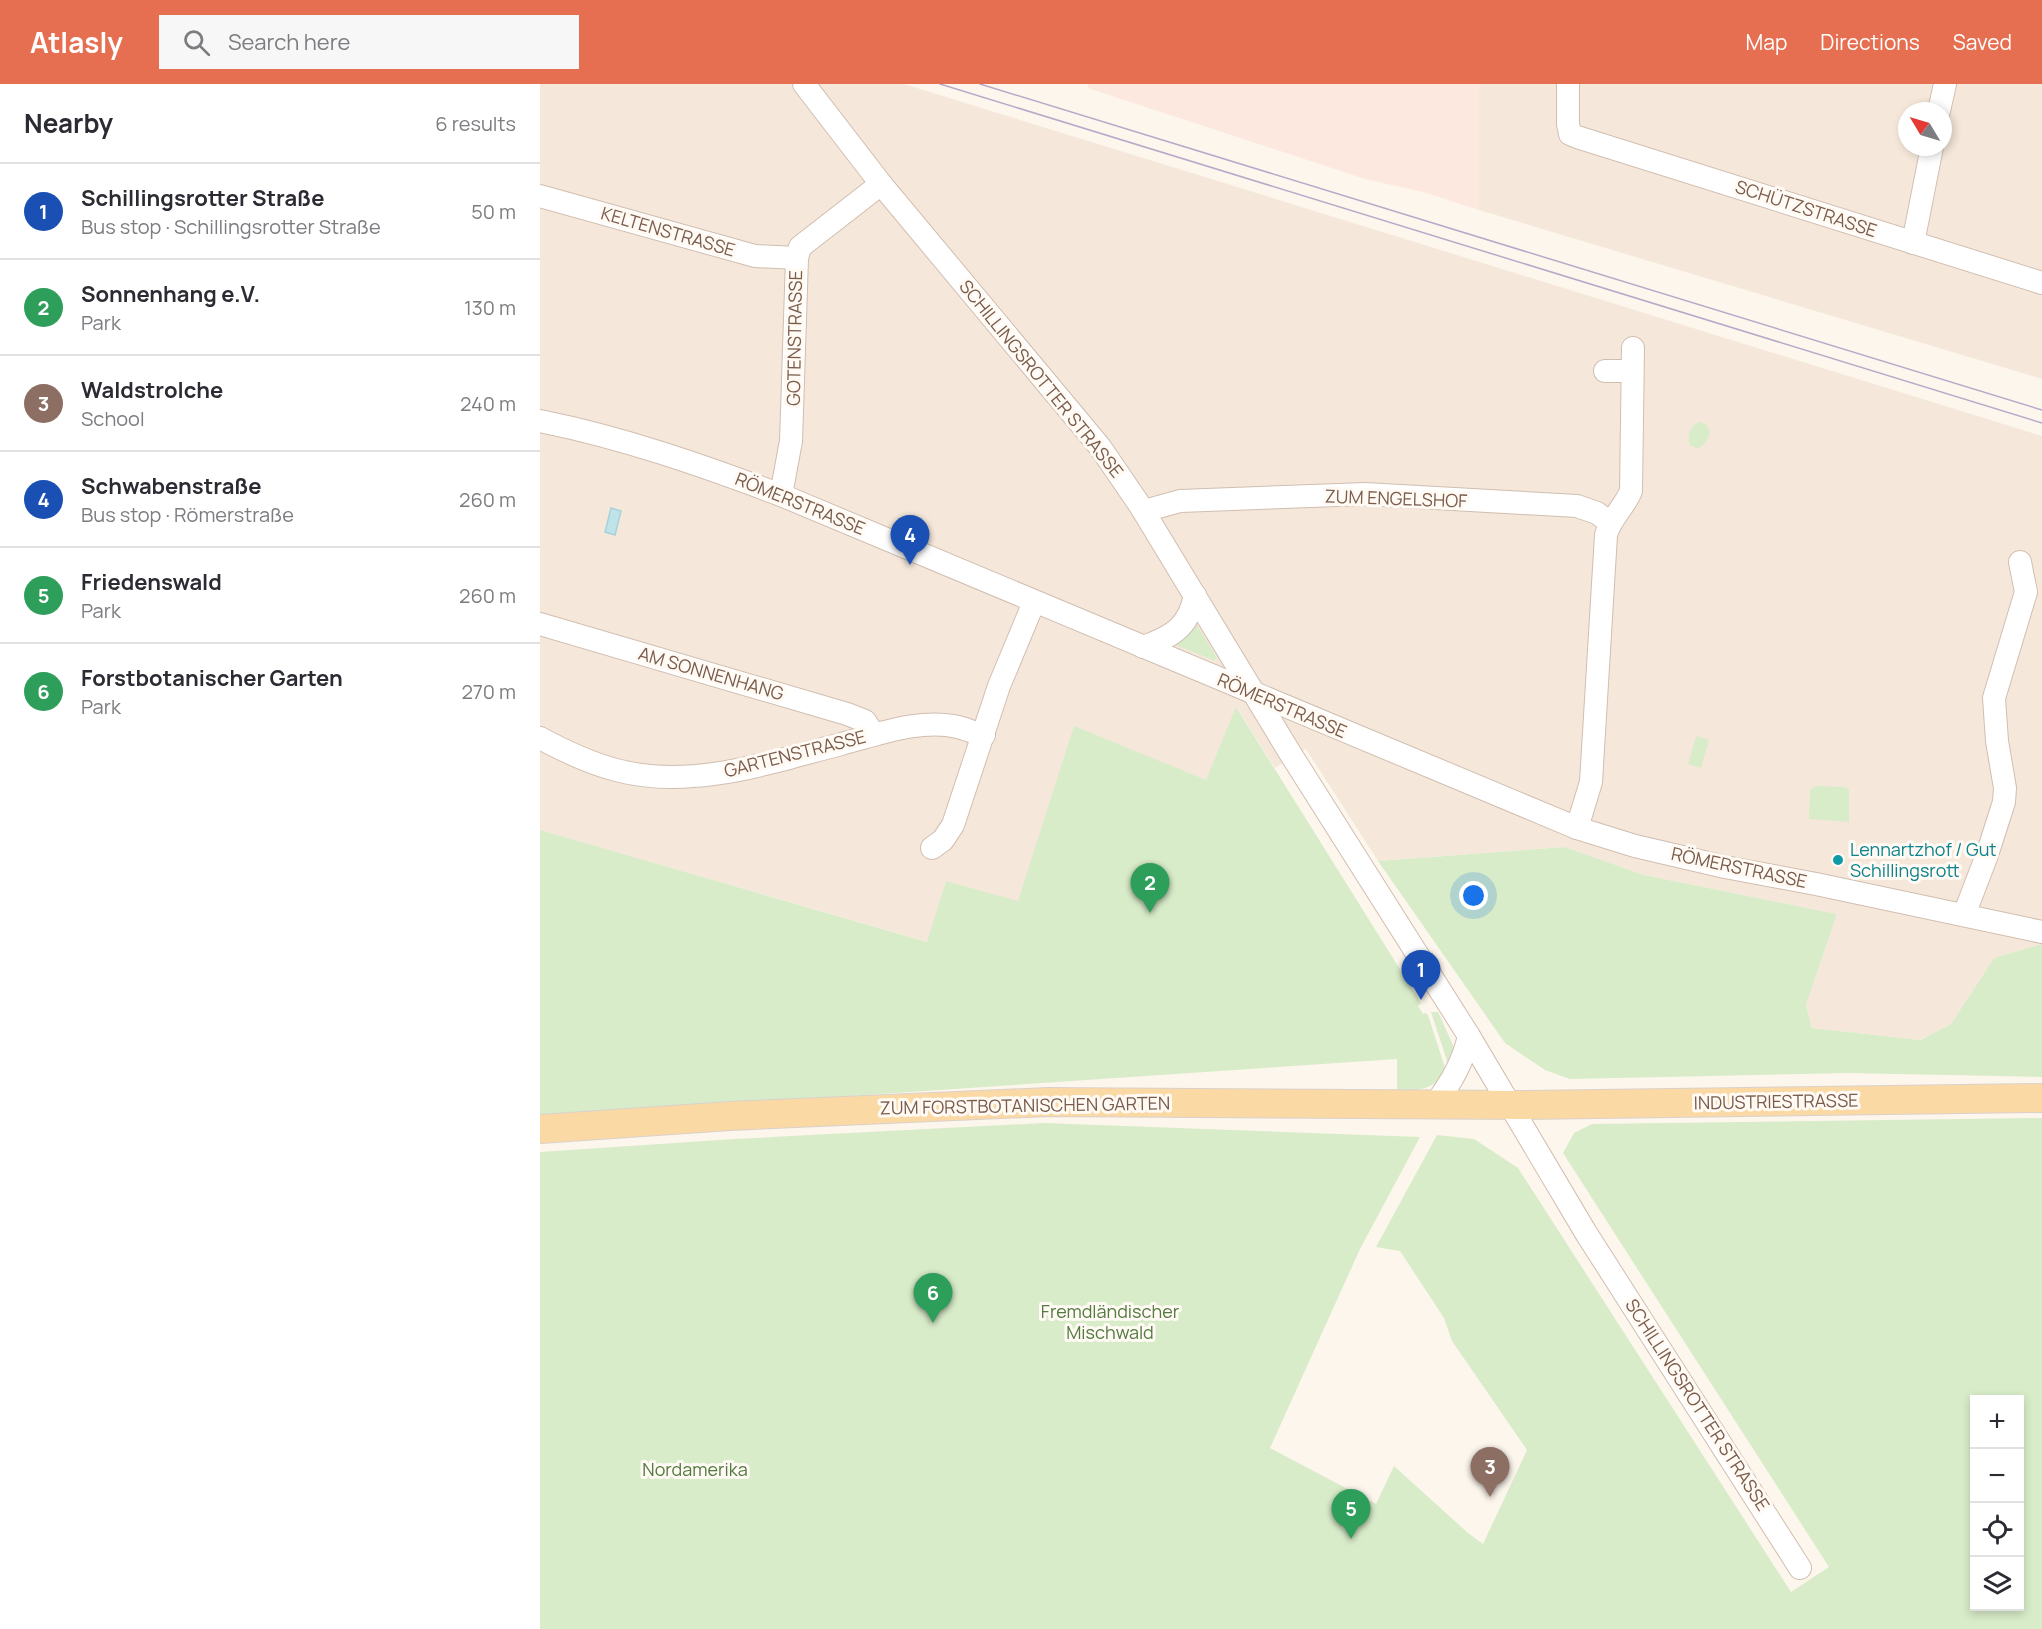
<!DOCTYPE html>
<meta charset="utf-8">
<style>
body{margin:0;font-family:Manrope,sans-serif;background:#f7f7f7;color:#2b2b33}
.controls{position:absolute;right:18px;bottom:18px;display:grid;overflow:hidden;border-radius:0px;box-shadow:0 3px 9px #0003}
.controls button{width:54px;height:54px;display:grid;place-items:center;padding:0;border:0;border-bottom:2px solid #e1e1e2;background:#fff;color:#2b2b33;font:30px sans-serif}
.compass{position:absolute;left:1358px;top:18px;width:54px;height:54px;border-radius:50%;background:#fff;box-shadow:0 3px 9px #0003;rotate:308deg}
.you{position:absolute;left:934px;top:812px;width:21px;height:21px;margin:-15px;border:4px solid #fff;border-radius:50%;background:#1a73e8;box-shadow:0 0 0 9px #1a73e833}
.badge{display:grid;place-items:center;width:39px;height:39px;border-radius:50%;background:#e76f51;color:#fff;font-size:20px;font-weight:700}
.pin{position:absolute;translate:-50% -50px;filter:drop-shadow(0 2px 3px #0008)}
.pin::after{content:'';position:absolute;top:32px;width:21px;height:18px;background:inherit;clip-path:polygon(0 0,100% 0,50% 100%)}
.list{margin:0;padding:0;list-style:none}
h2{display:flex;justify-content:space-between;align-items:center;height:78px;margin:0;padding:0 24px;font-size:26px}
h2 small{font-size:20px;font-weight:400;color:#7c7c81}
.list li{display:grid;grid-template-columns:39px 1fr auto;gap:18px;align-items:center;box-sizing:border-box;height:96px;padding:0 24px;border-top:2px solid #e1e1e2}
.list b{display:block;font-size:22px;white-space:nowrap}
.list p{margin:0;font-size:20px;white-space:nowrap;color:#7c7c81}
.list em{font-size:20px;font-style:normal;color:#7c7c81}
.icon{flex:none;width:33px;height:33px;fill:none;stroke:currentColor;stroke-width:2;stroke-linecap:round;stroke-linejoin:round}
.map{position:relative;flex:none;width:1502px;height:1545px;overflow:hidden}
header{display:flex;align-items:center;gap:36px;box-sizing:border-box;height:84px;padding:0 30px;background:#e76f51;color:#fff}
header strong{font-size:28px}
nav{display:flex;gap:33px;margin-inline-start:auto;font-size:21px}
.search{width:420px;height:54px;background:#f7f7f7;display:flex;align-items:center;gap:15px;box-sizing:border-box;padding:0 21px;border-radius:0px;color:#7c7c81;font-size:22px}
main{display:flex}
aside{flex:1;background:#fff}
.map>svg:first-child{display:block}
.residential{fill:#f5e8da;fill-rule:evenodd}
.commercial{fill:#fde8e0}
.green{fill:#d8ecc9;fill-rule:evenodd}
.water{fill:#bfe3e8;stroke:#a5d3da;stroke-width:1.5}
.lines{fill:none;stroke-linecap:round;stroke-linejoin:round}
.minor-casing{stroke:#d1beb0;stroke-width:24}
.major-casing{stroke:#dad1cd;stroke-width:30}
.minor{stroke:#fff;stroke-width:22}
.major{stroke:#fbd9a5;stroke-width:28}
.tram{stroke:#b9a8c9;stroke-width:1.5}
.culture-dot{fill:#0f9aa8;stroke:#fffaf3;stroke-width:2}
.labels{text-anchor:middle;stroke-width:6;stroke-linejoin:round;paint-order:stroke}
.street-label{font-size:18px;fill:#7a5c4d;stroke:#fffaf3}
.culture-label{font-size:18px;fill:#0d838f;stroke:#fffaf3;text-anchor:start}
.park-label{font-size:18px;fill:#537a41;stroke:#fffaf3}
</style>
<header>
<strong>Atlasly</strong>
<div class="search"><svg class="icon" aria-label="search" viewBox="0 0 24 24"><circle cx="10" cy="10" r="6"/><path d="M15 15l6 6"/></svg>Search here</div>
<nav><a>Map</a><a>Directions</a><a>Saved</a></nav>
</header>
<main>
<aside>
<h2>Nearby<small>6 results</small></h2>
<ul class="list">
<li><span class="badge" style="background:#1a4fb4">1</span><div><b>Schillingsrotter Straße</b><p>Bus stop · Schillingsrotter Straße</p></div><em>50 m</em></li>
<li><span class="badge" style="background:#2e9e5b">2</span><div><b>Sonnenhang e.V.</b><p>Park</p></div><em>130 m</em></li>
<li><span class="badge" style="background:#8d6e63">3</span><div><b>Waldstrolche</b><p>School</p></div><em>240 m</em></li>
<li><span class="badge" style="background:#1a4fb4">4</span><div><b>Schwabenstraße</b><p>Bus stop · Römerstraße</p></div><em>260 m</em></li>
<li><span class="badge" style="background:#2e9e5b">5</span><div><b>Friedenswald</b><p>Park</p></div><em>260 m</em></li>
<li><span class="badge" style="background:#2e9e5b">6</span><div><b>Forstbotanischer Garten</b><p>Park</p></div><em>270 m</em></li>
</ul>
</aside>
<div class="map">
<svg width="1502" height="1545" viewBox="0 0 1502 1545">
<rect width="100%" height="100%" fill="#fdf6ec"/>
<g class="residential">
<polygon points="0,0 364,0 1502,352 1502,860 1454,874 1411,940 1379,956 1272,944 1266,921 1297,830 1104,791 1025,763 838,777 766,665 735,684 697,624 666,697 478,818 406,797 388,858 0,746"/>
<path d="M 939,0 L 1502,0 L 1502,295 L 939,126 ZM 1367,27 L 1403,27 L 1403,63 L 1367,63 Z"/>
</g>
<polygon class="commercial" points="548,0 939,0 939,126 883,108 825,95 548,4"/>
<g class="green">
<path d="M 1160,338 L 1166,340 L 1170,348 C 1167,358 1161,369 1150,361 C 1146,352 1150,341 1160,338 Z"/>
<polygon points="655,538 677,574 673,576 636,561"/>
<path d="M 696,623 L 881,919 L 878,922 L 883,930 L 886,929 L 888,931 L 907,990 C 890,1006 879,1006 857,1008 L 857,975 L 0,1033 L 0,746 L 387,858 L 406,797 L 478,817 L 534,642 L 666,696 Z"/>
<polygon points="1156,652 1169,656 1161,684 1148,680"/>
<polygon points="1275,702 1305,703 1309,706 1309,738 1269,735 1270,706"/>
<polygon points="1025,763 1104,791 1297,830 1266,921 1272,944 1380,956 1411,940 1454,874 1502,860 1502,993 1306,989 1030,995 1005,986 965,959 838,777"/>
<polygon points="891,928 898,928 913,961 914,971 908,980"/>
<path d="M 1502,1034 L 1502,1545 L 0,1545 L 0,1068 L 194,1055 L 504,1039 L 880,1053 L 820,1165 L 730,1364 L 836,1420 L 854,1382 L 928,1449 L 943,1460 L 987,1366 L 912,1257 L 904,1234 L 860,1167 L 836,1163 L 897,1051 L 934,1055 L 978,1084 L 1251,1508 L 1289,1483 L 1023,1069 L 1034,1049 L 1052,1040 ZM 1434,1316 L 1480,1316 L 1480,1522 L 1434,1522 Z"/>
</g>
<polygon class="water" points="71,424 81,427 75,451 65,448"/>
<g class="lines">
<defs>
<g id="minor">
<polyline points="264,0 341,100 560,363 601,423 750,669 929,952 1046,1149 1260,1484"/>
<polyline points="1028,0 1028,40 1030,50 1037,53 1502,199"/>
<polyline points="1399,27 1405,0"/>
<polyline points="0,112 215,172 257,174"/>
<polyline points="1373,159 1392,63"/>
<polyline points="1065,287 1092,287"/>
<path d="M 0,337 C 84,354 161,381 241,411 L 1037,744 L 1095,762 L 1185,783 L 1276,800 L 1502,848"/>
<polyline points="241,411 251,357 257,174 260,163 341,100"/>
<polyline points="604,427 640,417 825,410 1037,422 1057,429 1069,438"/>
<polyline points="0,540 307,630 325,637 334,651"/>
<path d="M 603,563 C 632,553 649,543 655,511"/>
<path d="M 0,654 C 24,667 49,679 76,686 C 151,706 228,679 301,660 C 336,651 380,634 418,643 C 426,645 435,649 444,651"/>
<path d="M 1037,744 L 1051,698 L 1066,451 C 1071,433 1084,424 1091,407 L 1093,264"/>
<polyline points="392,764 403,756 413,741 459,602 494,518"/>
<polyline points="1424,831 1447,771 1464,718 1465,704 1457,657 1454,614 1486,508 1480,478"/>
<path d="M 896,1019 C 912,997 923,978 929,952"/>
</g>
<polyline id="major" points="0,1045 190,1032 508,1018 985,1021 1502,1014"/>
</defs>
<use href="#minor" class="minor-casing"/>
<use href="#major" class="major-casing"/>
<use href="#minor" class="minor"/>
<use href="#major" class="major"/>
<g class="tram">
<polyline points="400,0 1502,339"/>
<polyline points="440,0 1502,326"/>
</g>
</g>
<circle class="culture-dot" cx="1298" cy="776" r="6"/>
<g class="labels">
<g class="street-label">
<text transform="translate(1266 125) rotate(18)" y="6">SCHÜTZSTRASSE</text>
<text transform="translate(128 148) rotate(16)" y="6">KELTENSTRASSE</text>
<text transform="translate(255 254) rotate(-89)" y="6">GOTENSTRASSE</text>
<text transform="translate(501 295) rotate(51)" y="6">SCHILLINGSROTTER STRASSE</text>
<text transform="translate(856 415) rotate(2)" y="6">ZUM ENGELSHOF</text>
<text transform="translate(260 420) rotate(22)" y="6">RÖMERSTRASSE</text>
<text transform="translate(171 590) rotate(16)" y="6">AM SONNENHANG</text>
<text transform="translate(742 622) rotate(23)" y="6">RÖMERSTRASSE</text>
<text transform="translate(255 670) rotate(-14)" y="6">GARTENSTRASSE</text>
<text transform="translate(1199 784) rotate(12)" y="6">RÖMERSTRASSE</text>
<text transform="translate(1236 1018) rotate(-1)" y="6">INDUSTRIESTRASSE</text>
<text transform="translate(485 1022) rotate(-1)" y="6">ZUM FORSTBOTANISCHEN GARTEN</text>
<text transform="translate(1157 1321) rotate(57)" y="6">SCHILLINGSROTTER STRASSE</text>
</g>
<g class="culture-label">
<text x="1310" y="772">Lennartzhof / Gut<tspan x="1310" dy="21">Schillingsrott</tspan></text>
</g>
<g class="park-label">
<text x="570" y="1234">Fremdländischer<tspan x="570" dy="21">Mischwald</tspan></text>
<text x="155" y="1392">Nordamerika</text>
</g>
</g>
</svg>
<div class="controls">
<button>+</button>
<button>−</button>
<button><svg class="icon" aria-label="locate" viewBox="0 0 24 24"><circle cx="12" cy="12" r="6"/><path d="M12 2v4M12 18v4M2 12h4M18 12h4"/></svg></button>
<button><svg class="icon" aria-label="layers" viewBox="0 0 24 24"><path d="M12 4l9 5-9 5-9-5zM3 14l9 5 9-5"/></svg></button>
</div>
<svg class="compass" viewBox="-18 -18 36 36"><path d="M0-13l5 13h-10z" fill="#e53935"/><path d="M0 13l5-13h-10z" fill="#7c7c81"/></svg>
<div class="you"></div>
<div class="pin badge" style="left:881px;top:916px;background:#1a4fb4">1</div>
<div class="pin badge" style="left:610px;top:829px;background:#2e9e5b">2</div>
<div class="pin badge" style="left:950px;top:1413px;background:#8d6e63">3</div>
<div class="pin badge" style="left:370px;top:481px;background:#1a4fb4">4</div>
<div class="pin badge" style="left:811px;top:1455px;background:#2e9e5b">5</div>
<div class="pin badge" style="left:393px;top:1239px;background:#2e9e5b">6</div>
</div>
</main>
